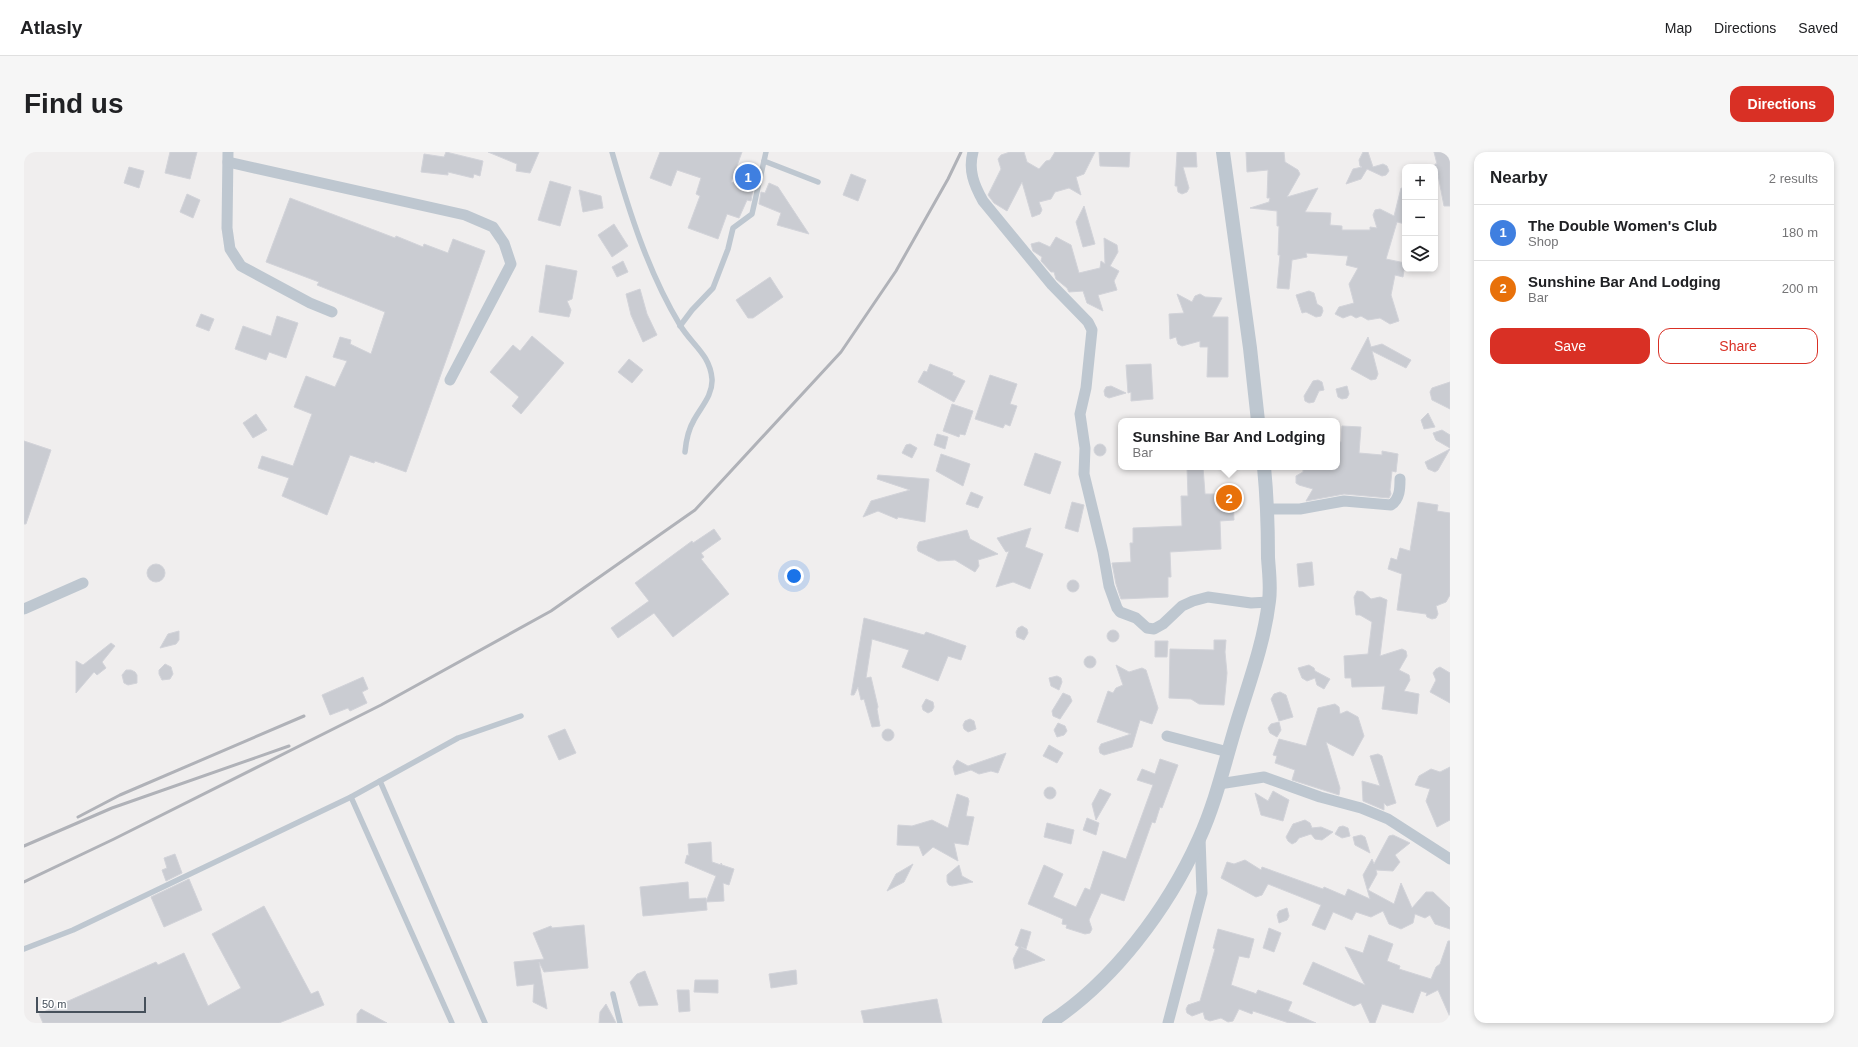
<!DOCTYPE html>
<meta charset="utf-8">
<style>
body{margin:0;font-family:Arial,sans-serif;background:#f6f6f6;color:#202124}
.controls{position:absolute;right:12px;top:12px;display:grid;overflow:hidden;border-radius:8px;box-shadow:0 2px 6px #0003}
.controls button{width:36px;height:36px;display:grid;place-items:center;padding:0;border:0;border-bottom:1px solid #e0e0e0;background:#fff;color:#202124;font:20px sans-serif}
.scale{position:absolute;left:12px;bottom:10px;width:110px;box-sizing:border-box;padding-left:4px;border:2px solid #46505b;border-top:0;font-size:11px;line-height:14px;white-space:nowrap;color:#46505b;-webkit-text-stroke:3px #fff;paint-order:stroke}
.you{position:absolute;left:770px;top:424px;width:14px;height:14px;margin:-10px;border:3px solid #fff;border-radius:50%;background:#1a73e8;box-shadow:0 0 0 6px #1a73e833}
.badge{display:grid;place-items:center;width:26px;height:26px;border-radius:50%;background:#d93025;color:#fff;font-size:13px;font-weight:700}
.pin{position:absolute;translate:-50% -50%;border:2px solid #fff;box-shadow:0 1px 4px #0006}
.popup{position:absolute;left:1094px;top:266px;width:222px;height:52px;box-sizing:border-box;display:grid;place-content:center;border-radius:8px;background:#fff;filter:drop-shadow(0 1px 3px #0005);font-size:13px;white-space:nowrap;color:#757577}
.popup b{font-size:15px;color:#202124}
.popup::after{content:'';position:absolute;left:50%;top:100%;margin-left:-8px;border:8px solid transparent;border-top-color:#fff}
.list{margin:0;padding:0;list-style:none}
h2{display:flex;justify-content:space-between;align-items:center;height:52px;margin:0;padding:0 16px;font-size:17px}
h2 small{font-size:13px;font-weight:400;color:#757577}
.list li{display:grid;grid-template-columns:26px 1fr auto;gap:12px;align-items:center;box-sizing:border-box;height:56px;padding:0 16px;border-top:1px solid #e0e0e0}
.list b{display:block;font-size:15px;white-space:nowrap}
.list p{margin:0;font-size:13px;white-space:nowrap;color:#757577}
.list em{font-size:13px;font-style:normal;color:#757577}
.actions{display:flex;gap:8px;padding:12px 16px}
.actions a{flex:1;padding:9px 0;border:1px solid #d93025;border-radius:12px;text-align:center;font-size:14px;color:#d93025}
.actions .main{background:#d93025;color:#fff}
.icon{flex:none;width:22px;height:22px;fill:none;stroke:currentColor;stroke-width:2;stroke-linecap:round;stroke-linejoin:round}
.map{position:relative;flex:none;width:1426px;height:871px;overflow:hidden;border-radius:12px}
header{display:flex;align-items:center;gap:24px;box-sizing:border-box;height:56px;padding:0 20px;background:#fff;border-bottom:1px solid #e0e0e0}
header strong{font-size:19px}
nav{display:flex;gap:22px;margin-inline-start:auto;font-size:14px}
.intro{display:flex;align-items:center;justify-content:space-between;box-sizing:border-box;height:96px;padding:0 24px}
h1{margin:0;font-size:28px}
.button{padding:10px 18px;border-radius:12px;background:#d93025;color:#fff;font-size:14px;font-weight:700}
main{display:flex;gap:24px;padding:0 24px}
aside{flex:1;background:#fff;border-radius:12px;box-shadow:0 2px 6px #0003}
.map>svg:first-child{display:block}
.building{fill:#caccd2;stroke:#d2d3d9}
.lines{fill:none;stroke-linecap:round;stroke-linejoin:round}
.service{stroke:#bec7d0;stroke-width:5.5}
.minor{stroke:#bec7d0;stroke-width:11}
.tertiary{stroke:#bec7d0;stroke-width:14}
.rail{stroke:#b0b2b8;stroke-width:3}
</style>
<header>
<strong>Atlasly</strong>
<nav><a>Map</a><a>Directions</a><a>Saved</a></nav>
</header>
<div class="intro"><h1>Find us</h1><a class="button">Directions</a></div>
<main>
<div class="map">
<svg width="1426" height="871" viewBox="0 0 1426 871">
<rect width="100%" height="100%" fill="#f0eeee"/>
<g class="building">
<polygon points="146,0 173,0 166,27 141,21"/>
<polygon points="422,0 459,9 456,24 450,22 449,26 424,20 424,23 397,20 400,2 420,5"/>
<polygon points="464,0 515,0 506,21 492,19 493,12"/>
<polygon points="636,0 718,0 707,30 729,37 727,49 723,48 715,66 703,62 694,87 664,76 676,44 672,42 677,26 653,18 647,34 626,26"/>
<polygon points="986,0 1000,0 1003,10 1015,17 1022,9 1026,8 1031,0 1071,0 1060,22 1052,25 1057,43 1045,36 1031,40 1027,47 1015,50 1018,58 1016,62 1008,65 998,30 983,59 970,51 964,43 977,17 974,7 977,3"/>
<polygon points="1075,0 1106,0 1105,15 1076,14"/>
<polygon points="1153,0 1172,0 1173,15 1159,15 1165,36 1163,40 1158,42 1154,40 1153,34 1151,34"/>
<polygon points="1222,0 1260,0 1261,10 1274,18 1276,22 1263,45 1294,36 1281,60 1307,61 1306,73 1318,74 1318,78 1346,78 1346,75 1353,76 1349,63 1351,58 1356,57 1370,64 1377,36 1381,37 1381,72 1373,70 1362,107 1381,111 1379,125 1371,123 1367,143 1375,169 1366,172 1356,166 1344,168 1337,164 1332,166 1327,163 1319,166 1311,162 1315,155 1330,151 1325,132 1334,116 1322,113 1324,104 1282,101 1283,105 1268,108 1265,137 1253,136 1256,103 1254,103 1255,74 1253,74 1253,59 1226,56 1245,50 1246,46 1243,46 1244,18 1223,20"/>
<polygon points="1339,0 1344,0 1349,15 1359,12 1363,14 1365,19 1362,23 1358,24 1343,17 1337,27 1322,32 1329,17 1338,15 1336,14 1335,8"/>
<polygon points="1410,0 1426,0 1426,54 1420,54 1414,23 1411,24 1411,12 1413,12"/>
<polygon points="105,15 120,19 115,36 100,31"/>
<polygon points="827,22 842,28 834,49 819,43"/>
<polygon points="526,29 547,35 536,74 514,68"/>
<polygon points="745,31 754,35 785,82 753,73 757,61 735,52 737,40 741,41"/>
<polygon points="555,38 577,44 579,56 559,60"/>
<polygon points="163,42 176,48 169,66 156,60"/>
<polygon points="266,46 371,86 372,84 399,95 400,92 424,101 429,87 461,99 382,320 351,309 350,311 326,303 303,363 258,344 265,326 234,316 238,304 269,314 288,262 270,255 282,224 311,235 323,209 309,205 316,185 327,188 326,192 347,202 361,160 293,133 295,130 242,110"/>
<polygon points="1060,54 1071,92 1059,95 1052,70"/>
<polygon points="590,72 604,94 588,105 574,83"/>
<polygon points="1032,85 1047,93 1055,121 1076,116 1077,109 1081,112 1080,86 1093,93 1094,100 1086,114 1095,119 1090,129 1093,138 1074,143 1079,159 1063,151 1059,139 1045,140 1043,136 1032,127 1030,120 1027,120 1017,109 1018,105 1009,99 1007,92 1015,90 1026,95"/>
<polygon points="599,109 604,120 593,125 588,115"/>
<polygon points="522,113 553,119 548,147 543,149 547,158 545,165 515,160"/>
<polygon points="746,125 759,145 729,166 724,166 712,148"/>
<polygon points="616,137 623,162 633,183 619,190 607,163 602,142"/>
<polygon points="1285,139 1290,141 1293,152 1298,155 1299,159 1297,164 1292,165 1282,160 1278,161 1272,143"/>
<polygon points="1153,142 1168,150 1171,144 1176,142 1181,145 1198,146 1188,165 1204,165 1204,225 1183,225 1184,195 1176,195 1176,189 1158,194 1154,192 1152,185 1146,187 1145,162 1160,161"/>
<polygon points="177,162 190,167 185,179 172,174"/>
<polygon points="253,164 274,171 262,206 245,200 242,208 211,197 219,174 247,184"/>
<polygon points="508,184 540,211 497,262 488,254 495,245 466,220 489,193 496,199"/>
<polygon points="1344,185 1347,195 1358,192 1387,208 1382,216 1348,199 1354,222 1352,227 1347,228 1327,217"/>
<polygon points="605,207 619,218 608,231 594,220"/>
<polygon points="906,212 929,221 928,223 941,229 930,250 894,230 900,219 903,220"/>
<polygon points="1127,212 1129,247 1107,249 1107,240 1104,241 1102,213"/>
<polygon points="966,223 993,232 986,252 993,254 986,274 981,272 979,276 951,267"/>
<polygon points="1294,228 1298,230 1300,238 1295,239 1290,250 1285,251 1281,249 1280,244 1289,229"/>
<polygon points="1426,230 1426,257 1408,248 1406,240 1408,236"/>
<polygon points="1087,234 1102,241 1085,246 1081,244 1080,239 1082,235"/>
<polygon points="1323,234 1325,242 1323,246 1318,247 1314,245 1312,237"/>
<polygon points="928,252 949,259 941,283 936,282 935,285 919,279"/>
<polygon points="1404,261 1411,275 1400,277 1397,268"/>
<polygon points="232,262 243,278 229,286 219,271"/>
<polygon points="1318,274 1337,275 1335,301 1358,303 1358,299 1374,302 1372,320 1368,319 1366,338 1367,342 1365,346 1320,342 1282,349 1289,337 1275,333 1272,331 1272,324 1279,320 1279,315 1313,315 1313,290 1317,290"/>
<polygon points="1418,278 1426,283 1426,296 1412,288 1409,281"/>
<polygon points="913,282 924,285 921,297 910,293"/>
<polygon points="0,289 27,298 2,372 0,372"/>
<polygon points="886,292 893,296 888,306 878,301 882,293"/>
<circle cx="1076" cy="298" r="6"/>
<polygon points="1426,297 1414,318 1411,320 1404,317 1401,310"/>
<polygon points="1011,301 1037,310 1026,342 1000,333"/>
<polygon points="917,302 946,312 939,334 912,319"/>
<polygon points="1163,315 1179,315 1181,342 1192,342 1192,345 1209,344 1210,368 1196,369 1197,397 1146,400 1147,425 1144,425 1144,445 1097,447 1092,432 1088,411 1107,410 1106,391 1109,391 1109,376 1158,374 1157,344 1164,344"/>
<polygon points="854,323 905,327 901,370 874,365 873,367 854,359 839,365 847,349 886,338 853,327"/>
<polygon points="947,340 959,345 954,356 942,352"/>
<polygon points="1048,350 1060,353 1054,380 1041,376"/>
<polygon points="1394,350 1414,353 1413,359 1426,361 1426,443 1422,450 1412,454 1414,462 1412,466 1408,467 1403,465 1402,462 1373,458 1378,422 1364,417 1367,406 1373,408 1376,396 1386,399"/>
<polygon points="1007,376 1001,395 1019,402 1006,437 989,430 972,435 985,399 982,400 973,386"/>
<polygon points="690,377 697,387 677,401 680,405 677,407 705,442 649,485 630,461 594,486 587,476 625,449 611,431 668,389 669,391"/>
<polygon points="943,378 946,387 974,402 954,408 955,414 951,420 931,408 914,409 894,399 893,395 895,390"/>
<polygon points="1288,410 1290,433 1275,435 1273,412"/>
<circle cx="132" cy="421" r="9"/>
<circle cx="1049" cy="434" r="6"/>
<polygon points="1333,439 1339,440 1347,447 1356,445 1363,448 1356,504 1378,497 1382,499 1383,504 1375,518 1385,523 1386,528 1380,539 1395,542 1393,562 1358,557 1361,534 1328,535 1327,526 1321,526 1320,504 1344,502 1348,470 1336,463 1332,463 1330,445"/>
<polygon points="840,466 900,483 902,480 942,494 937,508 924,504 914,529 878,515 885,498 848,487 842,526 847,525 854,555 853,557 856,574 848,575 840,547 837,548 834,535 830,543 827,543"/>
<polygon points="998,474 1003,477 1004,481 1000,488 993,485 992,480 994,476"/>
<circle cx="1089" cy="484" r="6"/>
<polygon points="155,479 155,488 152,492 136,496 144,482"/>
<polygon points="1190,488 1202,488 1201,500 1203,521 1200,553 1175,552 1167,547 1145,546 1146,497 1190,498"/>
<polygon points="1131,489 1144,489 1143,505 1131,505"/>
<polygon points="87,491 91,494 78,510 82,516 73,523 70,520 52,541 52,509 59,513"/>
<circle cx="1066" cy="510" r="6"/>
<polygon points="141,512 147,515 149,522 146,527 138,528 135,522 135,518"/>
<polygon points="1092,513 1105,520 1118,516 1122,518 1134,556 1128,572 1116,568 1108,595 1080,603 1076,601 1075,596 1077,592 1107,582 1073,570 1084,539 1089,541 1092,536 1099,533"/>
<polygon points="1285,513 1290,516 1291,519 1306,527 1300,537 1293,533 1291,526 1283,529 1278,526 1274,516"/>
<polygon points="1416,515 1426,521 1426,551 1406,540 1412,528 1409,521 1412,517"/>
<polygon points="102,518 107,518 111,520 113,523 113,531 104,533 100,531 98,523"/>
<polygon points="1033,524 1037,526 1038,530 1035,538 1027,534 1025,526"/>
<polygon points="339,525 344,537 338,540 343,551 326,559 324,556 306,563 298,543"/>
<polygon points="1256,540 1262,543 1269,565 1255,569 1247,547 1250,542"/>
<polygon points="1039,541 1046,544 1048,549 1036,567 1029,564 1028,559"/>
<polygon points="902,547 909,550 910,555 908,559 904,561 899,558 898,554"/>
<polygon points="1311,552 1315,555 1316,562 1323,559 1334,565 1340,584 1329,604 1302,590 1316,636 1315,643 1268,628 1271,618 1251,611 1253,604 1249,603 1255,587 1282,594 1294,556"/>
<polygon points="946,567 950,569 952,577 944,580 940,577 939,573 941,569"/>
<polygon points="1255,570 1257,578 1253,585 1246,581 1244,576 1247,572"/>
<polygon points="1034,571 1041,574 1043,579 1040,583 1033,585 1030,578"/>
<polygon points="541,577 552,601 535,608 524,584"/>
<circle cx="864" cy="583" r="6"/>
<polygon points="1025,593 1039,601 1033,611 1019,604"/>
<polygon points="982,601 974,621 967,619 955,622 947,618 931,623 929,615 933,608 944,614"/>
<polygon points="1354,602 1358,604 1372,651 1363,654 1360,651 1360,658 1339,649 1338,629 1356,634 1346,604"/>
<polygon points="1136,607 1154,613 1138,656 1136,655 1131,671 1128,670 1100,749 1077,741 1065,768 1068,777 1066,781 1061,782 1042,776 1043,773 1038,772 1039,767 1004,752 1020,713 1039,722 1029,745 1052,755 1061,736 1066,738 1079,699 1102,707 1129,633 1113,628 1118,617 1131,622"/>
<polygon points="1426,615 1426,668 1413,675 1402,649 1406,637 1391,633 1395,624 1407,617 1416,620"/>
<circle cx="1026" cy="641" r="6"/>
<polygon points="1076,637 1087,642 1072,668 1068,652"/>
<polygon points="1249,639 1265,648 1259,669 1237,663 1231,641 1244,649"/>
<polygon points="933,642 944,646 945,649 942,664 950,665 944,693 930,691 934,709 909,695 899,704 895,694 873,693 874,673 888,674 908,668 924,676"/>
<polygon points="1063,666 1075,671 1072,683 1059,678"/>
<polygon points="1281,668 1286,671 1288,676 1297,675 1309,680 1298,688 1291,687 1287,682 1275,686 1272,690 1268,692 1264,689 1262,685 1269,672"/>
<polygon points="1023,671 1050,678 1047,692 1020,685"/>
<polygon points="1319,674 1324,676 1326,684 1318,686 1311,682 1315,675"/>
<polygon points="1337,683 1341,685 1346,701 1331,693 1329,685"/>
<polygon points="1369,683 1386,691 1371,703 1376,710 1369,719 1352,718 1353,722 1344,738 1370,752 1377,731 1388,756 1402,740 1409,740 1426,756 1426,777 1411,772 1406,763 1401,766 1391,762 1389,771 1377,777 1365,772 1359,759 1347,765 1332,760 1328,768 1309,760 1301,778 1288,773 1297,753 1244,732 1238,743 1232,745 1197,726 1203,710 1210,712 1221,708 1237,718 1238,715 1299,737 1300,735 1321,744 1324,737 1346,747 1339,723 1348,707 1350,712 1365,684"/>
<polygon points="687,690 688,710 697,713 697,711 698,713 710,717 705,733 699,731 700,749 682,750 692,724 661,711 663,703 665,704 664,692"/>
<polygon points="151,702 158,721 142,729 138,718 143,716 140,706"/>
<polygon points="889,712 880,730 863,739 872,722"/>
<polygon points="935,713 938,724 949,730 928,734 925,733 923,730 923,723"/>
<polygon points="165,727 178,758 140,775 127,745"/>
<polygon points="664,730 665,747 682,746 683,758 619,764 616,735"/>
<polygon points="240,754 287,842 294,839 300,853 255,871 19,871 15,862 132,810 134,813 160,801 184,854 217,836 188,782"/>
<polygon points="1263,756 1265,764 1263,768 1255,771 1253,763 1255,759"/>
<polygon points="560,773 564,816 520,820 515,810 523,857 509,850 510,832 493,834 490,810 520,807 509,781 527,774 528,776"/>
<polygon points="1245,776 1257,781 1250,800 1239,796"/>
<polygon points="997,777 1007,780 1002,797 997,795 1021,808 991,817 989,807 995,795 991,793"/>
<polygon points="1194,777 1230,787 1225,806 1215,804 1207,833 1230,841 1232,842 1234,838 1268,850 1264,859 1292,871 1265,871 1229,859 1228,862 1215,857 1209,869 1204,870 1197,866 1186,869 1181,867 1179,860 1168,864 1163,861 1162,857 1164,853 1176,849 1191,797 1189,796"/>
<polygon points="1345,783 1369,792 1363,809 1376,814 1375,817 1407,827 1412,815 1416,812 1424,789 1426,789 1426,865 1414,838 1402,844 1403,841 1397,839 1389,861 1358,852 1351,871 1346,871 1337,851 1330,854 1279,832 1289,810 1341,833 1321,795 1339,801"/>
<polygon points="772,818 773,832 747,836 745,822"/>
<polygon points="621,819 634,853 615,854 606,830 613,822"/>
<polygon points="671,828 694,828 694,841 670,840"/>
<polygon points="653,838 665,838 666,859 655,860"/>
<polygon points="913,847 918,871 840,871 837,859"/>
<polygon points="582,852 591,869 592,871 575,871 576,860"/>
<polygon points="337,857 363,871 333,871 333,862"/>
</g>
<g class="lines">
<g class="service">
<path d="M 588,0 C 605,59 624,120 656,173 C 667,192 686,202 688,227 C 689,243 677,255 670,268 C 664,278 662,289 661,300"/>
<polyline points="740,9 794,30"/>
<polyline points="656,174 668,158 689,136 704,97 709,76 728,62 742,0"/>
<polyline points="356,629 461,871"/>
<polyline points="327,645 428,871"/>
<polyline points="0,797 49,778 327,645 434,586 497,564"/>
<polyline points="589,842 596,871"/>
</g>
<g class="minor">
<polyline points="204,0 203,76 206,97 217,114 286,151 308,160"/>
<path d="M 949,0 C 944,18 950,33 959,49 L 1028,133 L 1064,170 L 1068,178 L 1062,236 L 1056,262 L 1061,296 L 1060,322 L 1079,400 L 1085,434 L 1093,456 L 1096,460 L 1112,466 L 1123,476 L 1130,477 L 1139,472 L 1158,454 L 1169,449 L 1184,445 L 1227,451 L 1245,450"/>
<polyline points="204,10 441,63 469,75 480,91 487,112 426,228"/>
<path d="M 1244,357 L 1276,357 L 1320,349 L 1367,353 C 1376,347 1376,336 1376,327"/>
<polyline points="0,457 59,431"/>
<polyline points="1143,584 1204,600"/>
<polyline points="1195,632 1240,625 1296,645 1337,656 1364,667 1426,707"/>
<polyline points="1144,871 1178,741 1176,686"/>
</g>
<g class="tertiary">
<polyline points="1199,0 1226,196 1234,269"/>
<path d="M 1025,871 C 1089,830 1144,756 1175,687 C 1192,650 1201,609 1213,570 C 1225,531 1240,491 1245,449 C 1247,435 1245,420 1244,406 C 1244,375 1243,345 1240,315"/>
</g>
<g class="rail">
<polyline points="54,665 96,643 280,564"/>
<polyline points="0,694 88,656 265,594"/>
<polyline points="0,730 90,687 357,553 527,459 671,358 817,200 872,119 924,27 937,0"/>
</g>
</g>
</svg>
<div class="controls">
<button>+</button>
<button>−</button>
<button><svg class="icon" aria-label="layers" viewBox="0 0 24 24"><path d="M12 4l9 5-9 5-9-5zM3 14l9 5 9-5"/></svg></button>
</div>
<div class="scale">50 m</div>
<div class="you"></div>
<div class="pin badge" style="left:724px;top:25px;background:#3f7fe0">1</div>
<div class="pin badge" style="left:1205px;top:346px;background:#e8710a">2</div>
<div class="popup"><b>Sunshine Bar And Lodging</b>Bar</div>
</div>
<aside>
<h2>Nearby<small>2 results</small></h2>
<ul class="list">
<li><span class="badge" style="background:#3f7fe0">1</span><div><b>The Double Women's Club</b><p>Shop</p></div><em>180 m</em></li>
<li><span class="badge" style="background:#e8710a">2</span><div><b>Sunshine Bar And Lodging</b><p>Bar</p></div><em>200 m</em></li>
</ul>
<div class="actions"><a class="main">Save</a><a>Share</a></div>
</aside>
</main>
